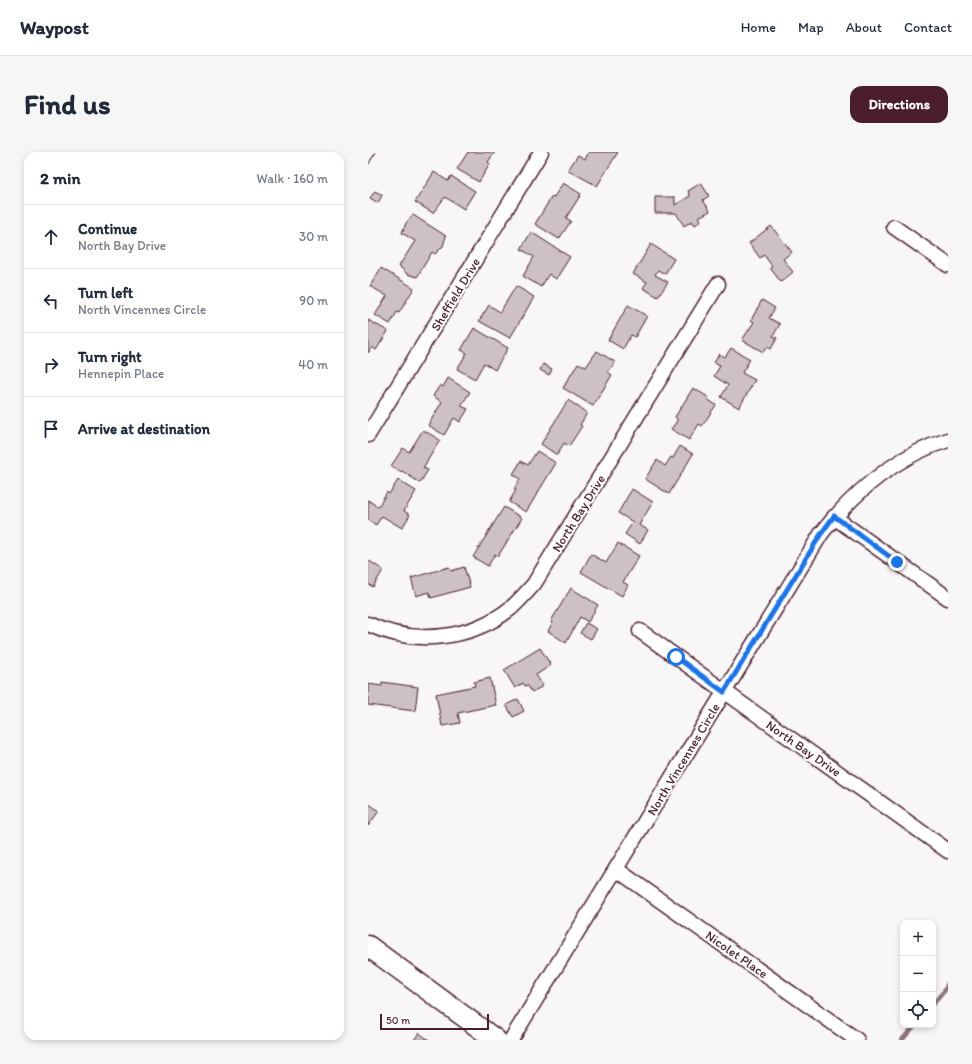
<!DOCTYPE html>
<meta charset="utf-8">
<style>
body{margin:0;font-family:Itim,sans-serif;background:#f6f6f7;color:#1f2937}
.controls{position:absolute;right:12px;bottom:12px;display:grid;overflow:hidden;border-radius:8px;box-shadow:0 2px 6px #0003}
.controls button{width:36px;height:36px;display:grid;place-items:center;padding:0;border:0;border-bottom:1px solid #e0e1e3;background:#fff;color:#1f2937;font:20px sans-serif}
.scale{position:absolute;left:12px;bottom:10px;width:109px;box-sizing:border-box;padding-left:4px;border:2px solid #4a1f2b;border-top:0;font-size:11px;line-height:14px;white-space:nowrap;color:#4a1f2b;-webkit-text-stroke:3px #fff;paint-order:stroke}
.stop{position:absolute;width:12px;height:12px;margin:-9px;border:3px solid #1a73e8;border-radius:50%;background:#fff}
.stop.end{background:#1a73e8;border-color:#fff;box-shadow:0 1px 4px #0008}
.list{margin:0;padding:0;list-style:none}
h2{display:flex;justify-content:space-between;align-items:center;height:52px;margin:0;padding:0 16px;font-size:17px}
h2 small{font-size:13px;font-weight:400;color:#747a83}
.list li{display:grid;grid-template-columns:26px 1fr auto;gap:12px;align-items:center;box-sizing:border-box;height:64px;padding:0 16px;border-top:1px solid #e0e1e3}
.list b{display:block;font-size:15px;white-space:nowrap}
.list p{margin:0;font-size:13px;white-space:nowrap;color:#747a83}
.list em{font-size:13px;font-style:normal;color:#747a83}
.icon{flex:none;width:22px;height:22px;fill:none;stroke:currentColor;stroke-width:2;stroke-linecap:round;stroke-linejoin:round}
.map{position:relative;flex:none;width:580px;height:888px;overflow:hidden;border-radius:12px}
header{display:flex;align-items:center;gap:24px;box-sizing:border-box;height:56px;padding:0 20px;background:#fff;border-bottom:1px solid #e0e1e3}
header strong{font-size:19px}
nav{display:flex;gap:22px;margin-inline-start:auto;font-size:14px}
.intro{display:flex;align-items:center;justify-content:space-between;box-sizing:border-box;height:96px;padding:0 24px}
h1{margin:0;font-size:28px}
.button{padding:10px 18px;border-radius:12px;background:#4a1f2b;color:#fff;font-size:14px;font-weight:700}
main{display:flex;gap:24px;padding:0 24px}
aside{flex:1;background:#fff;border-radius:12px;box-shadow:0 2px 6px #0003}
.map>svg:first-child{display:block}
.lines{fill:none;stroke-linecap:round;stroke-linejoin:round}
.stream{stroke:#8f747b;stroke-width:4.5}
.building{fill:#cdc1c4;stroke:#4a1f2b}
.street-casing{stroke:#4a1f2b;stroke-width:17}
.secondary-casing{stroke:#4a1f2b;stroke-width:23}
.street{stroke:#fff;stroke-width:14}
.secondary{stroke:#fff;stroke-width:20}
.route{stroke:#1a73e8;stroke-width:5}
.labels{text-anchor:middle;stroke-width:4;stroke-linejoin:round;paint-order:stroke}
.street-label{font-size:13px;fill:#4a1f2b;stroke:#fff}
</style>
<header>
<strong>Waypost</strong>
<nav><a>Home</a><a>Map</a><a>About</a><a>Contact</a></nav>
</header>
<div class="intro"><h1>Find us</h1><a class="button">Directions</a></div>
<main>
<aside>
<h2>2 min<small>Walk · 160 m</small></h2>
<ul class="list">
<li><svg class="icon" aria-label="ahead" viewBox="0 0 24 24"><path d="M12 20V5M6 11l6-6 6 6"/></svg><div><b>Continue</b><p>North Bay Drive</p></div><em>30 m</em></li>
<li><svg class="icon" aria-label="left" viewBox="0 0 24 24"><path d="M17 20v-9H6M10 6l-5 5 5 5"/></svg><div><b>Turn left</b><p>North Vincennes Circle</p></div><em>90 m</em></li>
<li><svg class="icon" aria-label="right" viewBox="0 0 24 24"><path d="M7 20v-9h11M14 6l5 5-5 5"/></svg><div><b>Turn right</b><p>Hennepin Place</p></div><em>40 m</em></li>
<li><svg class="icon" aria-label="arrive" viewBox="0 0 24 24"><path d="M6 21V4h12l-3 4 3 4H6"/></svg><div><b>Arrive at destination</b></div></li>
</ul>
</aside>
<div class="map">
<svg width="580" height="888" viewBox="0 0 580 888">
<rect width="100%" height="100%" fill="#f8f6f7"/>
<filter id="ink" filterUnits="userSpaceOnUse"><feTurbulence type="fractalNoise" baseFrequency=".025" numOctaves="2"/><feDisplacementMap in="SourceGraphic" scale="8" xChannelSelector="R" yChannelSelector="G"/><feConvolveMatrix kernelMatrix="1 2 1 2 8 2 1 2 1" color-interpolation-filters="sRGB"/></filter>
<g filter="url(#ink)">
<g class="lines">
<g class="stream">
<polyline points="565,852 577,838 580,831"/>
<polyline points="534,888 547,873"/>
</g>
</g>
<g class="building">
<polygon points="0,0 8,0 0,13"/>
<polygon points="100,0 127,0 120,10 122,12 111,30 89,17"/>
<polygon points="221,0 250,0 229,34 200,18 210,3 217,7"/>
<polygon points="66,20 80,29 83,24 107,39 96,57 77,45 65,61 47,50"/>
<polygon points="195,31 213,42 198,66 203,69 191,87 167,72 184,44 186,45"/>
<polygon points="333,31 341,44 335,48 342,59 331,65 333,69 327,73 324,69 316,74 308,61 287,61 287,45 307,45 307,53 322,44 320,39"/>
<polygon points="7,39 14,43 10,51 2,46"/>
<polygon points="45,63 78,84 75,94 67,102 64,100 49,125 39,122 31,114 47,89 34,81 38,71"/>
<polygon points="403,74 424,100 415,107 425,120 413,130 402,116 404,114 396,103 392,106 381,91"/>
<polygon points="163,80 202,105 188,127 181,122 173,135 155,124 166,105 153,97"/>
<polygon points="283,92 306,107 297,122 290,118 287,123 300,130 290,145 275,136 279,130 265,122"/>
<polygon points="13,116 46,136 31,161 29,160 22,172 7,163 19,144 2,134"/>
<polygon points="148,134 166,145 142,186 111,169 121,153 132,160"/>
<polygon points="394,148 407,156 401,166 412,172 405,184 409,186 403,197 399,195 395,200 374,188 386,170 383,168"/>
<polygon points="260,153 279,164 267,185 263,183 255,197 240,188"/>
<polygon points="0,168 20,179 8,198 4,195 0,201"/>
<polygon points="106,176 140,196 127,218 116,211 107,227 89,217 99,201 93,198"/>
<polygon points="363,196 382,207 374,221 387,228 371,256 353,245 360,233 346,224 352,214 346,211 351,202 357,205"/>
<polygon points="229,199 247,210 240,220 244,223 225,254 195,236 210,211 218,215"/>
<polygon points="175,212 184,217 181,223 172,218"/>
<polygon points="80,226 102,240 93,254 100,257 92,270 86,266 76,283 60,273 74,250 65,244 72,233 75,235"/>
<polygon points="325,236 340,245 339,247 348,253 334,274 331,272 321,288 303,277 309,269 309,267 307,265"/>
<polygon points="200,248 219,261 212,273 214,274 201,294 196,291 189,303 173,292"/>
<polygon points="55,278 72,288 55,316 60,318 52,331 34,319 33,320 23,314 35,296 41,300"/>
<polygon points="312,294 325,302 301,342 277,327 289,308 297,314 303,305 305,306"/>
<polygon points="169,299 188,311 158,360 141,350 148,338 146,337 152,327 145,322 153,309 160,313"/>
<polygon points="30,328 48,339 36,359 42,363 34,376 14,364 8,373 0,368 0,348 10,355 19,340 21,342"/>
<polygon points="264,337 285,350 271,373 280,378 272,392 257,382 265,370 250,361"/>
<polygon points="136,355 154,366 130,404 127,402 120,414 105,405"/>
<polygon points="250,391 271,404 255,430 260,433 254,444 213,420 223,402 238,411"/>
<polygon points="0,408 15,418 5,435 0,432"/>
<polygon points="81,415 83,419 96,415 102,435 63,446 61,440 48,444 43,426"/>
<polygon points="203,436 230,453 220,470 212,465 198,491 180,479 185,470 183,469"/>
<polygon points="218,471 229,477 223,487 212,481"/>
<polygon points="172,496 183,513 168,523 175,534 164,540 159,533 157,534 155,531 147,536 136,518"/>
<polygon points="122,526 128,553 90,561 92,571 74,574 68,542 107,534 106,530"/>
<polygon points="14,530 50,535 47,559 0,553 0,532 14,534"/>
<polygon points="150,547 156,559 145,565 138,553"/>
<polygon points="0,651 11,659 0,674"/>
<polygon points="51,881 61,888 46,888"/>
</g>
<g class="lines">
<defs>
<g id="street">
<polyline points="526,75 580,113"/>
<polyline points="0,283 173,0"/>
<polyline points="466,365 580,446"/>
<path d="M 0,472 C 46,494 103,488 143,456 C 151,449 159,440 166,432 L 350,132"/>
<polyline points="272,479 580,699"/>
<polyline points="248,717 489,888"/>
<path d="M 143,888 L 453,382 C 486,340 528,304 580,288"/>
</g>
<polyline id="secondary" points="0,794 128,888"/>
</defs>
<use href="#street" class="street-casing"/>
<use href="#secondary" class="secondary-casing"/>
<use href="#street" class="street"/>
<use href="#secondary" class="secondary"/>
</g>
</g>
<g class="lines" filter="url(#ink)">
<polyline class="route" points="308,505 356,540 453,382 466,364 529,410"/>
</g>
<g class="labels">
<g class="street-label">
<text transform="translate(87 142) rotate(-59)" y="5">Sheffield Drive</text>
<text transform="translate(210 361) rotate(-58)" y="5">North Bay Drive</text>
<text transform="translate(436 596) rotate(35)" y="5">North Bay Drive</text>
<text transform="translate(315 607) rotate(-59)" y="5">North Vincennes Circle</text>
<text transform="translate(369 802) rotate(35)" y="5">Nicolet Place</text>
</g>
</g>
</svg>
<div class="controls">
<button>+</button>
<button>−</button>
<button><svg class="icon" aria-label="locate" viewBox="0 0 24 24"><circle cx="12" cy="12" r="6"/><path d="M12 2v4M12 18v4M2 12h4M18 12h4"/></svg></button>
</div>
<div class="scale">50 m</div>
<div class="stop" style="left:308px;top:505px"></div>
<div class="stop end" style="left:529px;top:410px"></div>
</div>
</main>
